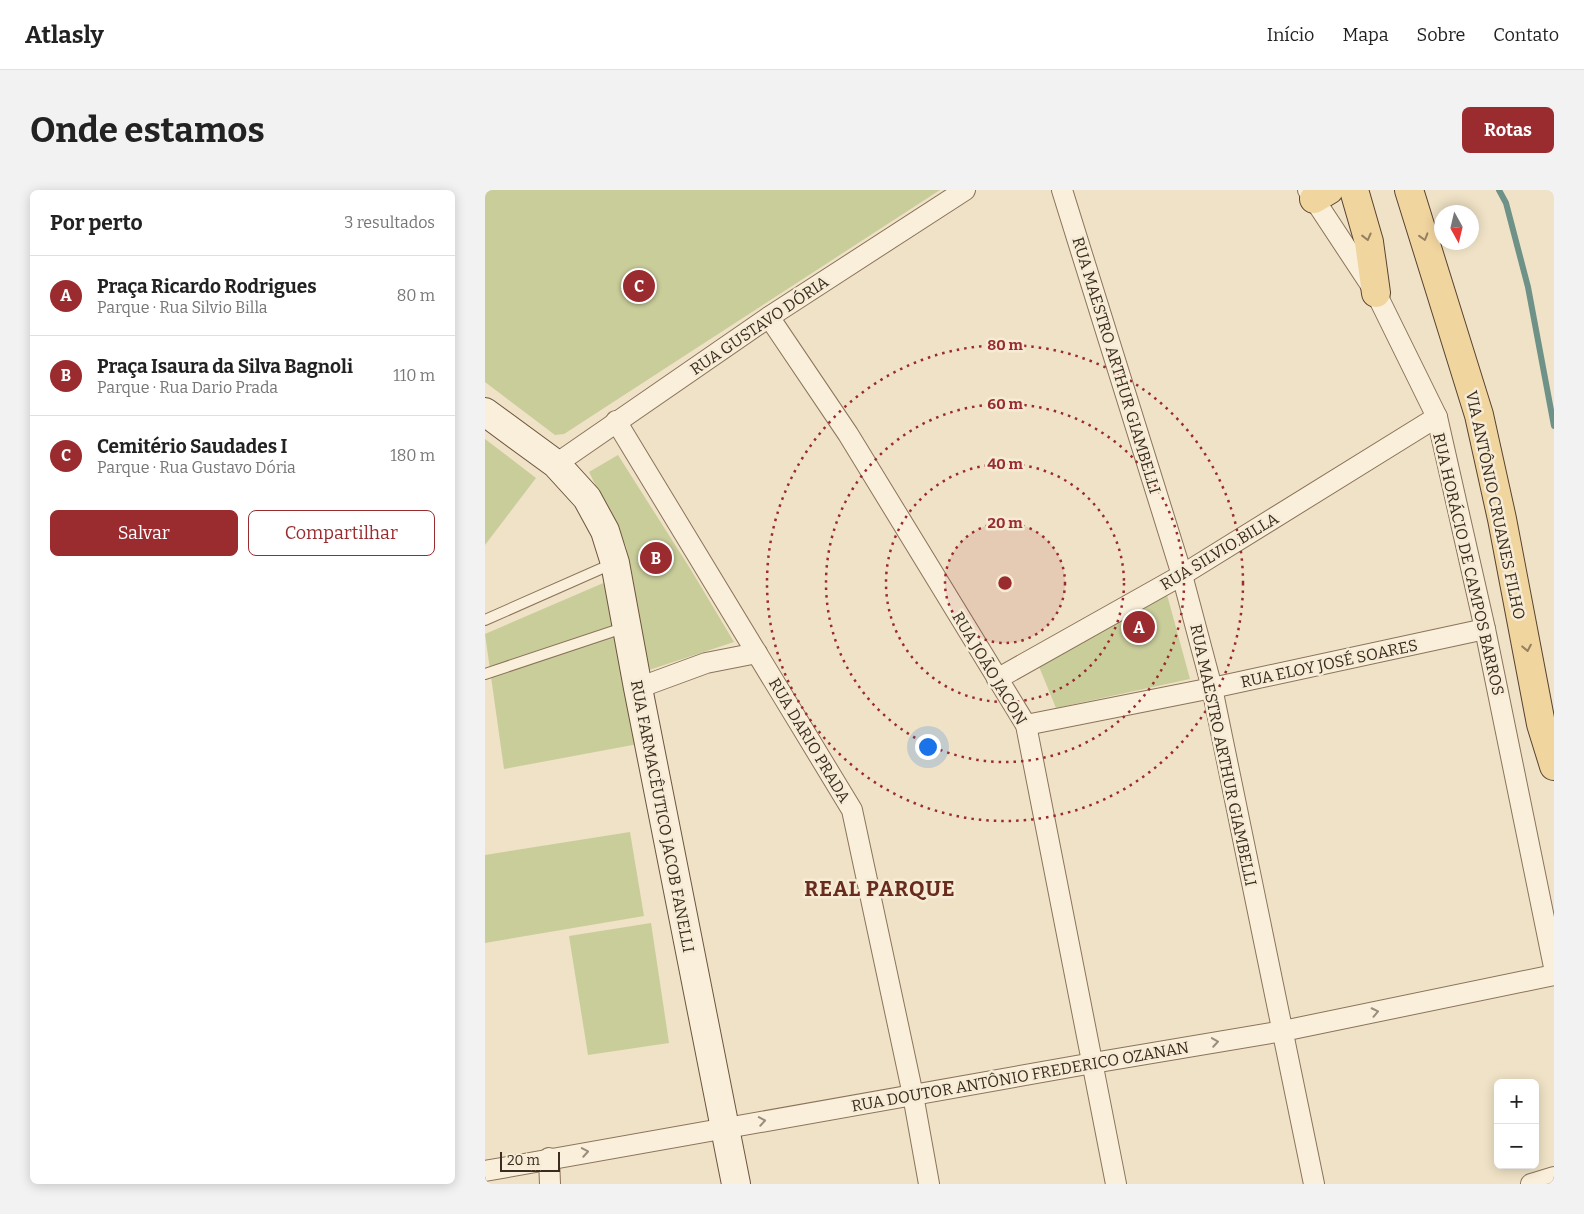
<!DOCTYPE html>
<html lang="pt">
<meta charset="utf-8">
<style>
body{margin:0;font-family:Bitter,serif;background:#f2f2f2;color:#222}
.controls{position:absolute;right:15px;bottom:15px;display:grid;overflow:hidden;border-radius:8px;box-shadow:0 2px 12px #0003}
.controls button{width:45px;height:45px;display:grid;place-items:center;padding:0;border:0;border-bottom:1px solid #e0e0e0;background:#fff;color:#222;font:25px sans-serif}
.compass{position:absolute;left:949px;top:15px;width:45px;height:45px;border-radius:50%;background:#fff;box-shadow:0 2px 12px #0003;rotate:172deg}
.scale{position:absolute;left:15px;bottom:12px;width:60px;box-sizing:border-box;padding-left:5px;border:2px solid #3b2c1f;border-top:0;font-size:14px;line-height:18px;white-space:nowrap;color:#3b2c1f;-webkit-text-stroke:4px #f6ecd6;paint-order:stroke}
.you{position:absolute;left:442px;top:556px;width:18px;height:18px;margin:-12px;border:4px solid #fff;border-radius:50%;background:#1a73e8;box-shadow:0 0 0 8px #1a73e833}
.badge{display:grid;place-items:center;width:32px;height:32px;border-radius:50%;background:#9a2b2f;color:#fff;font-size:16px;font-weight:700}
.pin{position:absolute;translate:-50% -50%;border:2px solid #fff;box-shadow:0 1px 5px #0006}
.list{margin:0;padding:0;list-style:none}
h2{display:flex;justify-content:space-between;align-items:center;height:65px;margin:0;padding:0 20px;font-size:21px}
h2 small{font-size:16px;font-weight:400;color:#767676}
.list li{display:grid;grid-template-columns:32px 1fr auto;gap:15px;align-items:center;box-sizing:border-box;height:80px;padding:0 20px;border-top:1px solid #e0e0e0}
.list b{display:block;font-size:19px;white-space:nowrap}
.list p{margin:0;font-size:16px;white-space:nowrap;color:#767676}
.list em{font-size:16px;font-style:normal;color:#767676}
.actions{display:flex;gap:10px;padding:15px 20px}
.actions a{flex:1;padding:11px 0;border:1px solid #9a2b2f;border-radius:8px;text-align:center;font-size:18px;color:#9a2b2f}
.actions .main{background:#9a2b2f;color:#fff}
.map{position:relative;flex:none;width:1069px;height:994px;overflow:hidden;border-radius:8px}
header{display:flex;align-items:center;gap:30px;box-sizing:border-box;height:70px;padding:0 25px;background:#fff;border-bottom:1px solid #e0e0e0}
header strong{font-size:24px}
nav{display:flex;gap:28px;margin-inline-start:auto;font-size:18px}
.intro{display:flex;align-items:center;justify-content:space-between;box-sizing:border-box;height:120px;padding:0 30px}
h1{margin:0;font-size:35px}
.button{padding:12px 22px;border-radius:8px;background:#9a2b2f;color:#fff;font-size:18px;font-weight:700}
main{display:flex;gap:30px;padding:0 30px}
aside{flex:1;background:#fff;border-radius:8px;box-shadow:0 2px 12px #0003}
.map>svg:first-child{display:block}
.green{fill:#c9cd9a}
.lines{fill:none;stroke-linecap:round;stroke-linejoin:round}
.stream{stroke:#6e9188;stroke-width:6}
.lane-casing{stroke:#8b735c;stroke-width:12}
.street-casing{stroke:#8b735c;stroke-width:22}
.secondary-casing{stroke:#6d543f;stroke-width:30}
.primary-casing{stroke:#594230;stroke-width:30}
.lane{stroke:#f9efda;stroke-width:10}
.street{stroke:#f9efda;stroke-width:20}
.secondary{stroke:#f9efda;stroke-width:28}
.primary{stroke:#f1d59f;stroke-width:28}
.oneway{stroke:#96805f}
.oneway2{stroke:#9a8e7c}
.ring{fill:none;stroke:#9a2b2f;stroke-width:2.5;stroke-dasharray:2.5 5}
.labels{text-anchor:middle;stroke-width:5;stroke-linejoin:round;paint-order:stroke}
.street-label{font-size:16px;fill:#3b2c1f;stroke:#f6ecd6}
.district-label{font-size:21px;font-weight:bold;letter-spacing:1px;fill:#682c1e;stroke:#f6ecd6}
.centre{fill:#9a2b2f;stroke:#f6ecd6;stroke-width:2.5}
.ring-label{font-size:15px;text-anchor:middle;font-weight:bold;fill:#9a2b2f;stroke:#f6ecd6;stroke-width:5;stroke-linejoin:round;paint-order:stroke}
</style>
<header>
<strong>Atlasly</strong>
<nav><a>Início</a><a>Mapa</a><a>Sobre</a><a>Contato</a></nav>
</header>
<div class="intro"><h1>Onde estamos</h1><a class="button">Rotas</a></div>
<main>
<aside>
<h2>Por perto<small>3 resultados</small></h2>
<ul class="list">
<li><span class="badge">A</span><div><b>Praça Ricardo Rodrigues</b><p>Parque · Rua Silvio Billa</p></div><em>80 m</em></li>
<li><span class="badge">B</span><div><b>Praça Isaura da Silva Bagnoli</b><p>Parque · Rua Dario Prada</p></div><em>110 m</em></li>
<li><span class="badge">C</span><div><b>Cemitério Saudades I</b><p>Parque · Rua Gustavo Dória</p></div><em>180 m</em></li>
</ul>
<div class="actions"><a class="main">Salvar</a><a>Compartilhar</a></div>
</aside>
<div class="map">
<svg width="1069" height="994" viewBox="0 0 1069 994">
<rect width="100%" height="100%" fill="#efe2c6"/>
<g class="green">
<polygon points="0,0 455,0 79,244 70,245 0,192"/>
<polygon points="0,249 51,288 0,355"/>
<polygon points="133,265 206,380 249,452 164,480 141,356 104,282"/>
<polygon points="123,391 153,554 19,579 0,444"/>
<polygon points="681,401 705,489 571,518 553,474"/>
<polygon points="145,642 159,726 0,753 0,665"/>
<polygon points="166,733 184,853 103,865 84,746"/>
</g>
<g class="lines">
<polyline class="stream" points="1014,0 1021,13 1043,97 1069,236"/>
<defs>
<g id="lane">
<polyline points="0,430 129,373"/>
<polyline points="0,484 141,437"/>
</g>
<g id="street">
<polyline points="577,0 697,385 727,498 829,994"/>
<polyline points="823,0 891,103 952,227 1000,439 1069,777"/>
<polyline points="284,127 363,244 541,535 631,994"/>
<polyline points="131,231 367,620 428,905 444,994"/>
<polyline points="71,274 284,127 480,0"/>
<polyline points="512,489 697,385 952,227"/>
<polyline points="153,498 221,473 272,463"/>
<polyline points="541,535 727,498 1000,439"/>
<polyline points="64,968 65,994"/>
<polyline points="0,981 608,873 798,841 1069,785"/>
<polyline points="1046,994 1069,987"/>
</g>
<polyline id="secondary" points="0,222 71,274 102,308 120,341 130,373 153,498 251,994"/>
<g id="primary">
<polyline points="869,0 884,52 891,103"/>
<polyline points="924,0 994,225 1017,329 1056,534 1069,576"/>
<polyline points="829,9 844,0"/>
</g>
</defs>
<use href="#lane" class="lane-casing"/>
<use href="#street" class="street-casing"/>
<use href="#secondary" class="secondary-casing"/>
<use href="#primary" class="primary-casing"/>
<use href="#lane" class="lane"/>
<use href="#street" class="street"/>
<use href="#secondary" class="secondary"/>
<use href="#primary" class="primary"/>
</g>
<defs><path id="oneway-chevron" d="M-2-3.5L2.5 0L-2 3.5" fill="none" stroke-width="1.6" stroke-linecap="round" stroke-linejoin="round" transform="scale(1.25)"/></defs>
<g class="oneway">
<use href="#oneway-chevron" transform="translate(882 47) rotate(76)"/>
<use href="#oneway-chevron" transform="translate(939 47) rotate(73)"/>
<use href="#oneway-chevron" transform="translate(1042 458) rotate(79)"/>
</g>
<g class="oneway2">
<use href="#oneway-chevron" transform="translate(890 822) rotate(-12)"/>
<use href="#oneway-chevron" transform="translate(730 852) rotate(-9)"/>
<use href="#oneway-chevron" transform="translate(277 931) rotate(-10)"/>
<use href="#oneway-chevron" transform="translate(100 962) rotate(-10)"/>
</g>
<circle cx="520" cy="393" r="60" fill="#9a2b2f" fill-opacity=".12"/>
<g class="ring">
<circle cx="520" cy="393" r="60"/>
<circle cx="520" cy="393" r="119"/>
<circle cx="520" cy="393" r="179"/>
<circle cx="520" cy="393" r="238"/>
</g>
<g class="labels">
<g class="street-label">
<text transform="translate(274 135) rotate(-34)" y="6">RUA GUSTAVO DÓRIA</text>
<text transform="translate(632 175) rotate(73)" y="6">RUA MAESTRO ARTHUR GIAMBELLI</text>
<text transform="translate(1011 315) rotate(78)" y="6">VIA ANTÔNIO CRUANES FILHO</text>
<text transform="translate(734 361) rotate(-31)" y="6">RUA SILVIO BILLA</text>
<text transform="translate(984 374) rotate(77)" y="6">RUA HORÁCIO DE CAMPOS BARROS</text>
<text transform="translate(844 473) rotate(-12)" y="6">RUA ELOY JOSÉ SOARES</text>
<text transform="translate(505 478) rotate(59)" y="6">RUA JOÃO JACON</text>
<text transform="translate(325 550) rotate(59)" y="6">RUA DARIO PRADA</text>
<text transform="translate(739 565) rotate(78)" y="6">RUA MAESTRO ARTHUR GIAMBELLI</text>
<text transform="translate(178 626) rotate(79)" y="6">RUA FARMACÊUTICO JACOB FANELLI</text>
<text transform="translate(535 886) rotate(-10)" y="6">RUA DOUTOR ANTÔNIO FREDERICO OZANAN</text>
</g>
<g class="district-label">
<text x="395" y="706">REAL PARQUE</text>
</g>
</g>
<circle cx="520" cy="393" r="8" class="centre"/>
<g class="ring-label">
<text x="520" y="160">80 m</text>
<text x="520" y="219">60 m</text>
<text x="520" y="279">40 m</text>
<text x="520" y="338">20 m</text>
</g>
</svg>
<div class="controls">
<button>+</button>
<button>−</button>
</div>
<svg class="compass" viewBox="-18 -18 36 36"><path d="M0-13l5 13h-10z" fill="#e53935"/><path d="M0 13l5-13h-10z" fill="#767676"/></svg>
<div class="scale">20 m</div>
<div class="you"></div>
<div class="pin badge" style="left:654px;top:437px">A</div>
<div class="pin badge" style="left:171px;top:368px">B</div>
<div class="pin badge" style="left:154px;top:96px">C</div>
</div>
</main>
